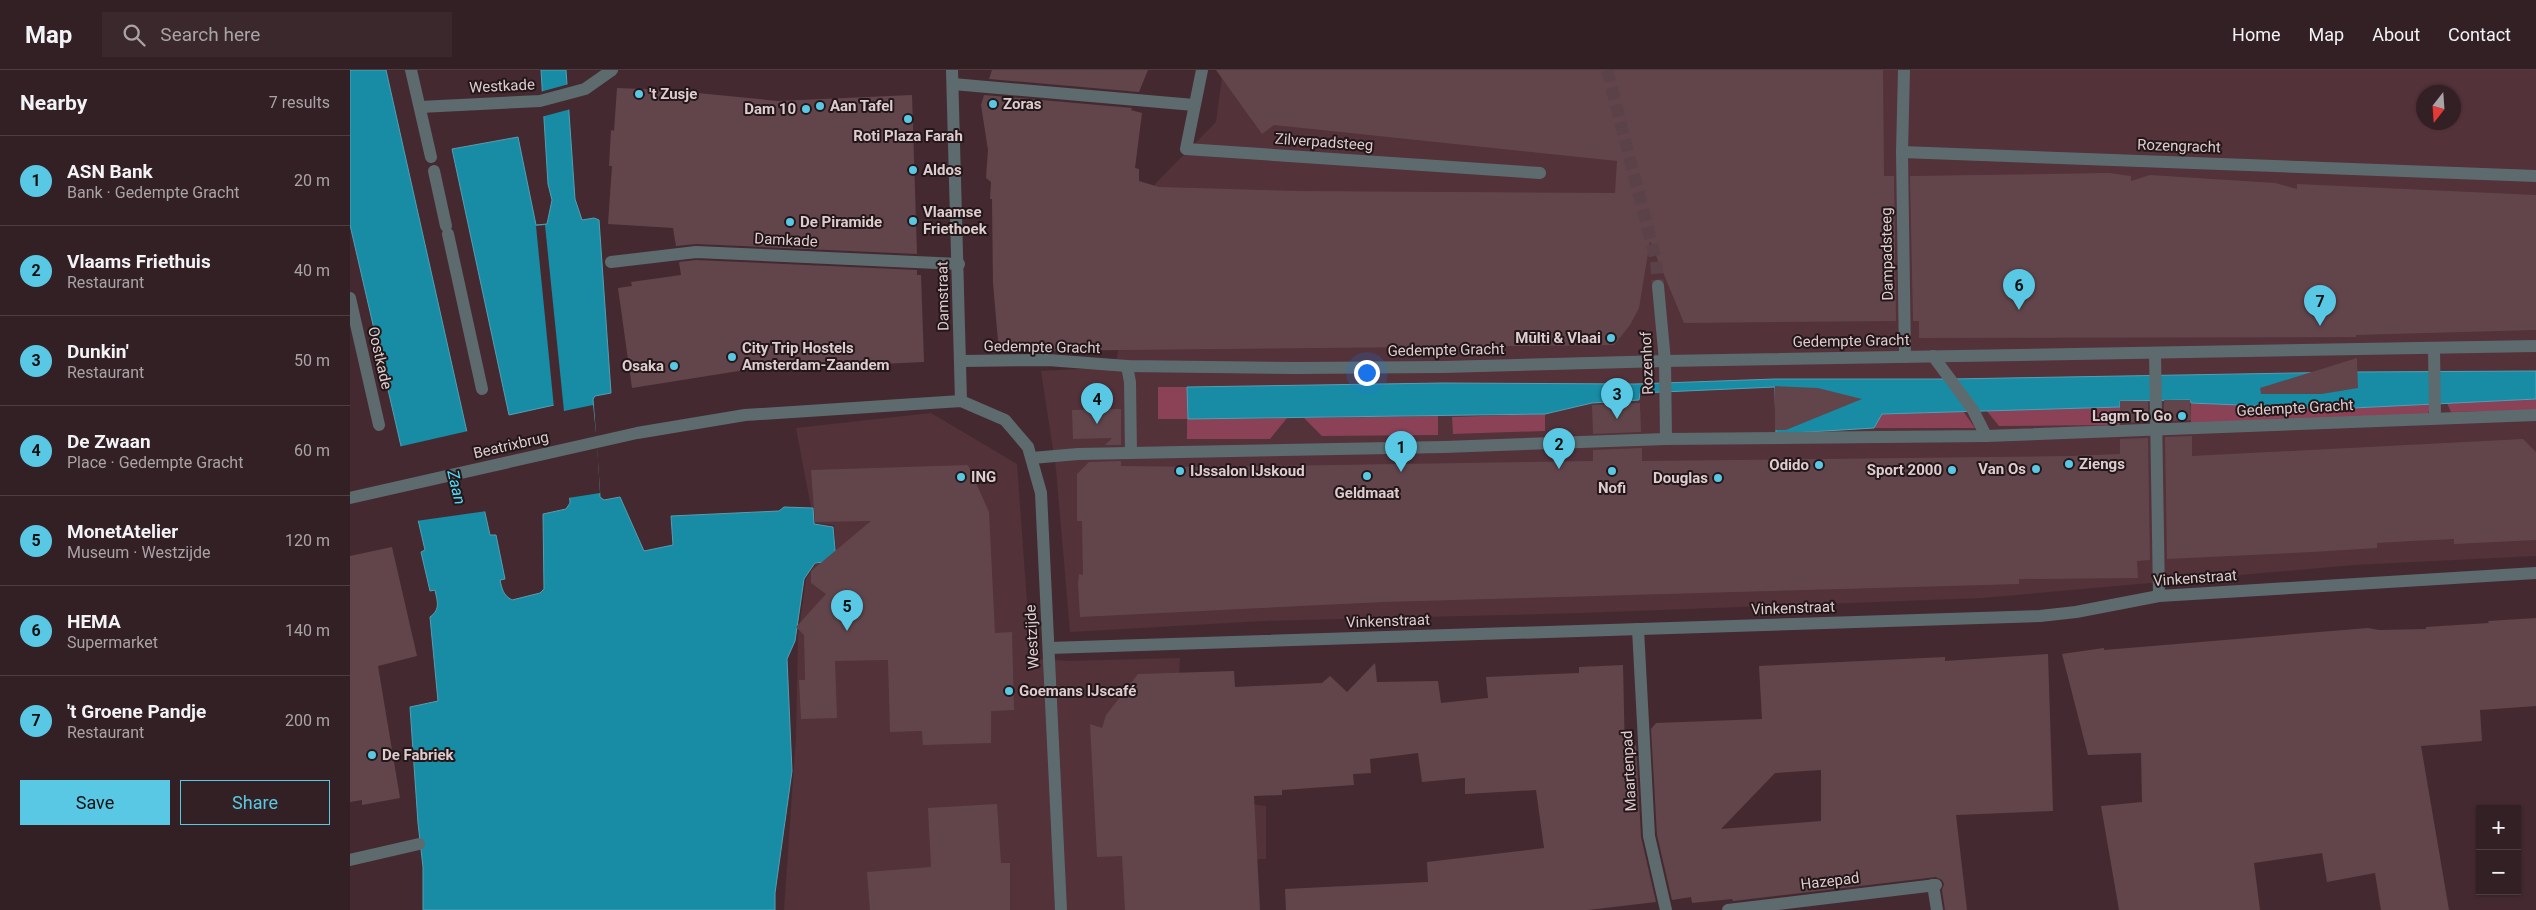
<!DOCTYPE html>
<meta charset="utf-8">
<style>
body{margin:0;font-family:Roboto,sans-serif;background:#3b282c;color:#f1f3f6}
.controls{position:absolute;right:15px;bottom:15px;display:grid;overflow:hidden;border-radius:0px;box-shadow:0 1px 4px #0004}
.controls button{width:45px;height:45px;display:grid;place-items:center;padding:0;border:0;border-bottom:1px solid #4e3e41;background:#332024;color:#f1f3f6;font:25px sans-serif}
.compass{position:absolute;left:2066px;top:15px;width:45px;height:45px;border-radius:50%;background:#332024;box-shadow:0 1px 4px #0004;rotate:197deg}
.you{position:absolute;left:1016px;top:302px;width:18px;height:18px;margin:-12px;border:4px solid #fff;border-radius:50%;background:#1a73e8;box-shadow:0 0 0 8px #1a73e833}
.badge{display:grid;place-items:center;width:32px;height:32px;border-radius:50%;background:#58c8e4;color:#111;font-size:16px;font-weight:700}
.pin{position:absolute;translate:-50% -41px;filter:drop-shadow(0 1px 2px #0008)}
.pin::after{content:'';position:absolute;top:26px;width:18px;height:15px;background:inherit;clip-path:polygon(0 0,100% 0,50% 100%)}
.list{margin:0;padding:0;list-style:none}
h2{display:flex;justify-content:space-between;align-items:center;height:65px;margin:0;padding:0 20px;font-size:21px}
h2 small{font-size:16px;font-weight:400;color:#a9a3a6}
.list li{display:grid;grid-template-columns:32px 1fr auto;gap:15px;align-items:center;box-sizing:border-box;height:90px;padding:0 20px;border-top:1px solid #4e3e41}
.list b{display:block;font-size:19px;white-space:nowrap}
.list p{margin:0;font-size:16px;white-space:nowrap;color:#a9a3a6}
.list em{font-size:16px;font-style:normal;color:#a9a3a6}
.actions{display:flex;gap:10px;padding:15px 20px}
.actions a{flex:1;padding:11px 0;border:1px solid #58c8e4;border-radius:0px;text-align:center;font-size:18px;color:#58c8e4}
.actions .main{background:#58c8e4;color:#111}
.icon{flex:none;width:28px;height:28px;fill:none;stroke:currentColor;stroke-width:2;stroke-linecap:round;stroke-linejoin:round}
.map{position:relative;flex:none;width:2186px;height:840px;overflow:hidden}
header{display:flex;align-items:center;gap:30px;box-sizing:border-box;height:70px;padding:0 25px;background:#332024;border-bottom:1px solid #4e3e41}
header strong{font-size:24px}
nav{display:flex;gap:28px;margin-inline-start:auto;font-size:18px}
.search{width:350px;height:45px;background:#3b282c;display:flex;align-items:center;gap:12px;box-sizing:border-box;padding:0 18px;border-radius:0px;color:#a9a3a6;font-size:19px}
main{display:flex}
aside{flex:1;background:#332024}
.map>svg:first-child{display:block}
.built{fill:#53323a;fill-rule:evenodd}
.green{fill:#8b4156}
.water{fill:#188ca5;stroke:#539fb2}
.pier{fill:#442a30}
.building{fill:#62454b;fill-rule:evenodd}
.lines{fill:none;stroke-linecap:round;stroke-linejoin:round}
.minor-tunnel{stroke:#5b4248;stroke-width:12;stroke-dasharray:12 6;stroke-linecap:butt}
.minor{stroke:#5d6b6f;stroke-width:12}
.poi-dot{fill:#58c8e4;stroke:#231719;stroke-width:2}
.labels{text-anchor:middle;stroke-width:4;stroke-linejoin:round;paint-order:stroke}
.street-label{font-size:15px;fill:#decccf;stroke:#231719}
.poi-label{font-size:15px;font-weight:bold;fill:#decccf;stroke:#231719;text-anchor:start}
.water-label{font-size:16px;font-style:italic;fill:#51dbfb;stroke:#231719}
</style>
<header>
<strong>Map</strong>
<div class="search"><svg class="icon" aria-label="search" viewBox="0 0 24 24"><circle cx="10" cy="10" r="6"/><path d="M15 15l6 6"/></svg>Search here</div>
<nav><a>Home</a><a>Map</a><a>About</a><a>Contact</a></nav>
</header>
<main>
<aside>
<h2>Nearby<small>7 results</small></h2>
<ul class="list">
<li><span class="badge">1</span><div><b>ASN Bank</b><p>Bank · Gedempte Gracht</p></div><em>20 m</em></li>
<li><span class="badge">2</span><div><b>Vlaams Friethuis</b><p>Restaurant</p></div><em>40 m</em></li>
<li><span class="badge">3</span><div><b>Dunkin'</b><p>Restaurant</p></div><em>50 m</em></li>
<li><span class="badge">4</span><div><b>De Zwaan</b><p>Place · Gedempte Gracht</p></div><em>60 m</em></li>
<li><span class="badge">5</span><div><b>MonetAtelier</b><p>Museum · Westzijde</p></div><em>120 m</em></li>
<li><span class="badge">6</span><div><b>HEMA</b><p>Supermarket</p></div><em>140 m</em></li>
<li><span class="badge">7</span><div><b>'t Groene Pandje</b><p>Restaurant</p></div><em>200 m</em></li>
</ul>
<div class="actions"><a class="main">Save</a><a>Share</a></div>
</aside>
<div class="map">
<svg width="2186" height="840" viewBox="0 0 2186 840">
<rect width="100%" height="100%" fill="#442a30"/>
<g class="built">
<path d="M 873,0 L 2186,0 L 2186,486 L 2004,495 L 1632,528 L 1231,543 L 914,551 L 720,562 L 706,399 L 691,301 L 765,297 L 789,175 L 805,114 L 866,52 ZM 2074,22 L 2104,22 L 2104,52 L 2074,52 Z"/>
<polygon points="581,343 667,394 681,588 718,591 830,588 825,685 878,731 916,736 916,789 847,790 844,840 434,840 446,667 448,566 456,509 466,494 487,492 484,455 464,453 446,358"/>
</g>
<g class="green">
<polygon points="808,317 837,317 838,349 937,348 920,369 837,369 837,349 808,349"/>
<polygon points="2186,329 2186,340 2101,342 2097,333"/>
<polygon points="1841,333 1983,339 2081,334 2078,344 1841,355"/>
<polygon points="1770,337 1770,355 1649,356 1636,340"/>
<polygon points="1613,341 1625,358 1524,358 1532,344"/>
<polygon points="1195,344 1195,361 1103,364 1102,347"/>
<polygon points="1088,346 1088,365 972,366 954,348"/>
</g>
<g class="water">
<path d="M 0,0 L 36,0 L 140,465 L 146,465 L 155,509 L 150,510 C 152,519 153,525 162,530 L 190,523 L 194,519 L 193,444 L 216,439 L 220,433 L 214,340 L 209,334 L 159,345 L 102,79 L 168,67 L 186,155 L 197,154 L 202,130 L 198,114 L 191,0 L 216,0 L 225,129 L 232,150 L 244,148 L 249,150 L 261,323 L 245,326 L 243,329 L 250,427 L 254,430 L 270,427 L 294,481 L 323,475 L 321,446 L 429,441 L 434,437 L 463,438 L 464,454 L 483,457 L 486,491 L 465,493 L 454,509 L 445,571 L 437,589 L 442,701 L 425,823 L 425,840 L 73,840 L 73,797 L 68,753 L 60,637 L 88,631 L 80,547 C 91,539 87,531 85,520 L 80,521 L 71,482 L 75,480 L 0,155 Z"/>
<polygon points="2186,301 2186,329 1983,339 1841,333 1840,330 1770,331 1770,337 1532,344 1524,358 1426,364 1425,317 1290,323 1289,330 1242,333 1195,344 838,349 837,317 1093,313 1285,314 1425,309 1600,309 2003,302"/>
</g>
<g class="pier">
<polygon points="219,14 221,39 191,47 190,22"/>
<polygon points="195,155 214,341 243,335 247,372 250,423 218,428 211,340 209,337 204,338 186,156"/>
<polygon points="118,361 137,441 66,451 48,377"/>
</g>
<g class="building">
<polygon points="642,0 798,0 789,22 639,9"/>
<polygon points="866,0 1533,0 1534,106 1544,106 1546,251 1334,253 1300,171 1289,238 1280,255 1264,275 674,281 652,278 648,271 643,213 642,129 640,129 641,112 636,108 638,80 631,35 634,25 782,38 781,40 792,43 785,98 789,99 789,111 809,117 947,121 1265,123 1267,91 924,55 912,64"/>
<polygon points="267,18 317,20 428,31 562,25 567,184 346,174 326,176 323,158 258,154 262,96 259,96 261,60 264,61"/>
<polygon points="1759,103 1781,106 1781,111 1800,105 1925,113 1947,119 1947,114 2186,125 2186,260 2006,265 2006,267 1569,268 1569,251 1563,251 1560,106"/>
<polygon points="346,190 567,200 567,205 571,205 574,292 395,300 282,318 268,218 282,216 281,212 331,205 329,192"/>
<polygon points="2007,288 2008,318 1972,324 1911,324 1910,318"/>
<polygon points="1425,316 1468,318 1512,329 1436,360 1425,360"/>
<polygon points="1814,330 1840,330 1841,350 1814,351"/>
<polygon points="1770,331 1798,331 1798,352 1770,353"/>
<polygon points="1290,333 1291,362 1243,364 1242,335"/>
<polygon points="771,339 771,375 755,375 762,368 723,369 722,340"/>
<polygon points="1842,366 1842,386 2173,369 2186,382 2186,470 2104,474 2104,469 2062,471 2027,473 2027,478 1962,482 1817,489 1815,367"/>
<polygon points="1798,368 1800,490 1787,491 1788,508 1669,509 1669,514 1033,532 730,547 728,514 729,504 733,505 732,451 727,451 727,404 739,392 771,391 771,396 856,397 1243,391 1243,380 1292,378 1292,391 1720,386 1770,384 1770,369"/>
<polygon points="618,395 639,442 645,563 662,562 664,640 641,641 641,673 573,675 572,661 540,662 538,590 485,591 487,648 451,649 449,610 455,610 454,565 446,557 476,524 461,513 461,501 521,451 465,452 461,400"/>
<polygon points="42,477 67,586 28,596 50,728 12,735 12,730 0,732 0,486"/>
<polygon points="2186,548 2186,636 2130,640 2132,671 2071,676 2099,840 2031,840 2025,803 1977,812 1972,783 1904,793 1910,840 1769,840 1751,736 1792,732 1791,683 1738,685 1712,584 1754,578 1754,580 2018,558 2029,560 2076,559 2076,557 2139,553 2138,551"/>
<path d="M 1698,584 L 1703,741 L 1606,745 L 1617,840 L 1595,840 L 1592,820 L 1594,814 L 1592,810 L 1586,807 L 1383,831 L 1382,829 L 1342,833 L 1341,827 L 1322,830 L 1307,765 L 1301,659 L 1306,653 L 1412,649 L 1409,596 L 1595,587 L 1595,591 ZM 1471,700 L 1471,751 L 1371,759 L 1425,703 Z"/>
<polygon points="1025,593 1027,612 1088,611 1091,633 1138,628 1136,607 1229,603 1229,597 1273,595 1275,686 1286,675 1291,767 1306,832 1238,840 936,840 935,819 1078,812 1077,792 1194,778 1186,720 1115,724 1115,708 1072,712 1068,683 1020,689 1021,703 1003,704 1004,715 932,720 932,725 904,726 910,840 775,840 772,786 747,787 740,654 752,658 756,645 788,604 884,601 885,617 972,613 980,606 997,622"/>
<polygon points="647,734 651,793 660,793 660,840 520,840 517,802 581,797 578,738"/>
</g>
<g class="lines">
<polyline class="minor-tunnel" points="1257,0 1306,191 1308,216"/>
<g class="minor">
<polyline points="61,0 81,87"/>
<polyline points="602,0 611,331"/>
<polyline points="852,0 836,79 1190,103"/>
<polyline points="1554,0 1552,82 2186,106"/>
<polyline points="603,14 844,35"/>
<polyline points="70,37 190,31 235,19 262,0"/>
<polyline points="1552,82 1555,287"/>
<polyline points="84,101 96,156"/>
<polyline points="98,164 132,319"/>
<polyline points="261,192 346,182 609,194"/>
<polyline points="1308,216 1315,291 1316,369"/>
<polyline points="0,228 29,355"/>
<polyline points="2084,278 2085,348"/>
<polyline points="1805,283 1809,526"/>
<polyline points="1583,286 1623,340 1636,366"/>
<polyline points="611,291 698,290 777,296 944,298 1093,297 1315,291 2186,276"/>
<polyline points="777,296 780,312 781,383"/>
<polyline points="682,388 728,384 1094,377 1316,369 1636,366 2186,345"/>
<polyline points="0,428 287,363 395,345 611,331 655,350 678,377 691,423 711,840"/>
<polyline points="1288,559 1299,766 1316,840"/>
<polyline points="699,578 1690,546 1726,542 1809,526 2186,503"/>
<polyline points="0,790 69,774"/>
<polyline points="1583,815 1587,840"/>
<polyline points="1378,840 1586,815"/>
</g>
</g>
<g class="poi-dot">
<circle cx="289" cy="24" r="5"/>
<circle cx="643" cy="34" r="5"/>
<circle cx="470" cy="36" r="5"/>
<circle cx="456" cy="39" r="5"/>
<circle cx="558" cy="49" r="5"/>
<circle cx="563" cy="100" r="5"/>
<circle cx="563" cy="151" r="5"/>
<circle cx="440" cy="152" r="5"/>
<circle cx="1261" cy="268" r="5"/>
<circle cx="382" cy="287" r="5"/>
<circle cx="324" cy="296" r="5"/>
<circle cx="1832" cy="346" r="5"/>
<circle cx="1719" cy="394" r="5"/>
<circle cx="1469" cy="395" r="5"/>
<circle cx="1686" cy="399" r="5"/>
<circle cx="1602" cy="400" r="5"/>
<circle cx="830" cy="401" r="5"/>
<circle cx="1262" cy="401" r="5"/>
<circle cx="1017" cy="406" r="5"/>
<circle cx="611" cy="407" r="5"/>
<circle cx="1368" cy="408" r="5"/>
<circle cx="659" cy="621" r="5"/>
<circle cx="22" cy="685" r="5"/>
</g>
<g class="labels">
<g class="street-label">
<text transform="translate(152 16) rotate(-3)" y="5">Westkade</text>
<text transform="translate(974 72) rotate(4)" y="5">Zilverpadsteeg</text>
<text transform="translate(1829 76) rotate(2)" y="5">Rozengracht</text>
<text transform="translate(436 170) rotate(3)" y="5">Damkade</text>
<text transform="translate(1537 184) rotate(-91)" y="5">Dampadsteeg</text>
<text transform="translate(593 226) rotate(-91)" y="5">Damstraat</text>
<text transform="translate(1501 271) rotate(-1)" y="5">Gedempte Gracht</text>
<text transform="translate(692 277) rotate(1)" y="5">Gedempte Gracht</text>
<text transform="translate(1096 280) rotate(-1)" y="5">Gedempte Gracht</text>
<text transform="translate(30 288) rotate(77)" y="5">Oostkade</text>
<text transform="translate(1297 293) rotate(-92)" y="5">Rozenhof</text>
<text transform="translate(1945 338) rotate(-3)" y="5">Gedempte Gracht</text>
<text transform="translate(161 375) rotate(-13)" y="5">Beatrixbrug</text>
<text transform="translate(1845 508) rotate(-4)" y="5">Vinkenstraat</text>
<text transform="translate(1443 538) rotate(-2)" y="5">Vinkenstraat</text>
<text transform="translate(1038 551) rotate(-2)" y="5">Vinkenstraat</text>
<text transform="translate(682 567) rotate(-93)" y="5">Westzijde</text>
<text transform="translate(1279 701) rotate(-93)" y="5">Maartenpad</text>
<text transform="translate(1480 811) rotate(-7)" y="5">Hazepad</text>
</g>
<g class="poi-label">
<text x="299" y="29">'t Zusje</text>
<text x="653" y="39">Zoras</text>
<text x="480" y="41">Aan Tafel</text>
<text x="446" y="44" text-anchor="end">Dam 10</text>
<text x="558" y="71" text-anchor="middle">Roti Plaza Farah</text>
<text x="573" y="105">Aldos</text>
<text x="573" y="147">Vlaamse<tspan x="573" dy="17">Friethoek</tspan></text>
<text x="450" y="157">De Piramide</text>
<text x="1251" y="273" text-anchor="end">Mūlti &amp; Vlaai</text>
<text x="392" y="283">City Trip Hostels<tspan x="392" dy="17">Amsterdam-Zaandem</tspan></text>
<text x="314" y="301" text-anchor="end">Osaka</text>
<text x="1822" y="351" text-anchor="end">Lagm To Go</text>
<text x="1729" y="399">Ziengs</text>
<text x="1459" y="400" text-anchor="end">Odido</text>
<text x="1676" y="404" text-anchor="end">Van Os</text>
<text x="1592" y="405" text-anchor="end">Sport 2000</text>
<text x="840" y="406">IJssalon IJskoud</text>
<text x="621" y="412">ING</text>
<text x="1358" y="413" text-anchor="end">Douglas</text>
<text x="1262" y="423" text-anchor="middle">Nofi</text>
<text x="1017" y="428" text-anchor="middle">Geldmaat</text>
<text x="669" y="626">Goemans IJscafé</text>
<text x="32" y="690">De Fabriek</text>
</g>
<g class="water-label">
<text transform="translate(107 417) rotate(77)" y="6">Zaan</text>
</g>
</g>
</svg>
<div class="controls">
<button>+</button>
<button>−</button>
</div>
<svg class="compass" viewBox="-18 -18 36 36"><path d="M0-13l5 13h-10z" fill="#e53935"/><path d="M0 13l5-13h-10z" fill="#a9a3a6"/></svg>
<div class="you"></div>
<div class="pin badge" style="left:1051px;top:402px">1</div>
<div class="pin badge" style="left:1209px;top:399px">2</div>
<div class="pin badge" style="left:1267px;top:349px">3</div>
<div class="pin badge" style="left:747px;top:354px">4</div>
<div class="pin badge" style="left:497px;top:561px">5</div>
<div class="pin badge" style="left:1669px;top:240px">6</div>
<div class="pin badge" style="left:1970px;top:256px">7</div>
</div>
</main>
